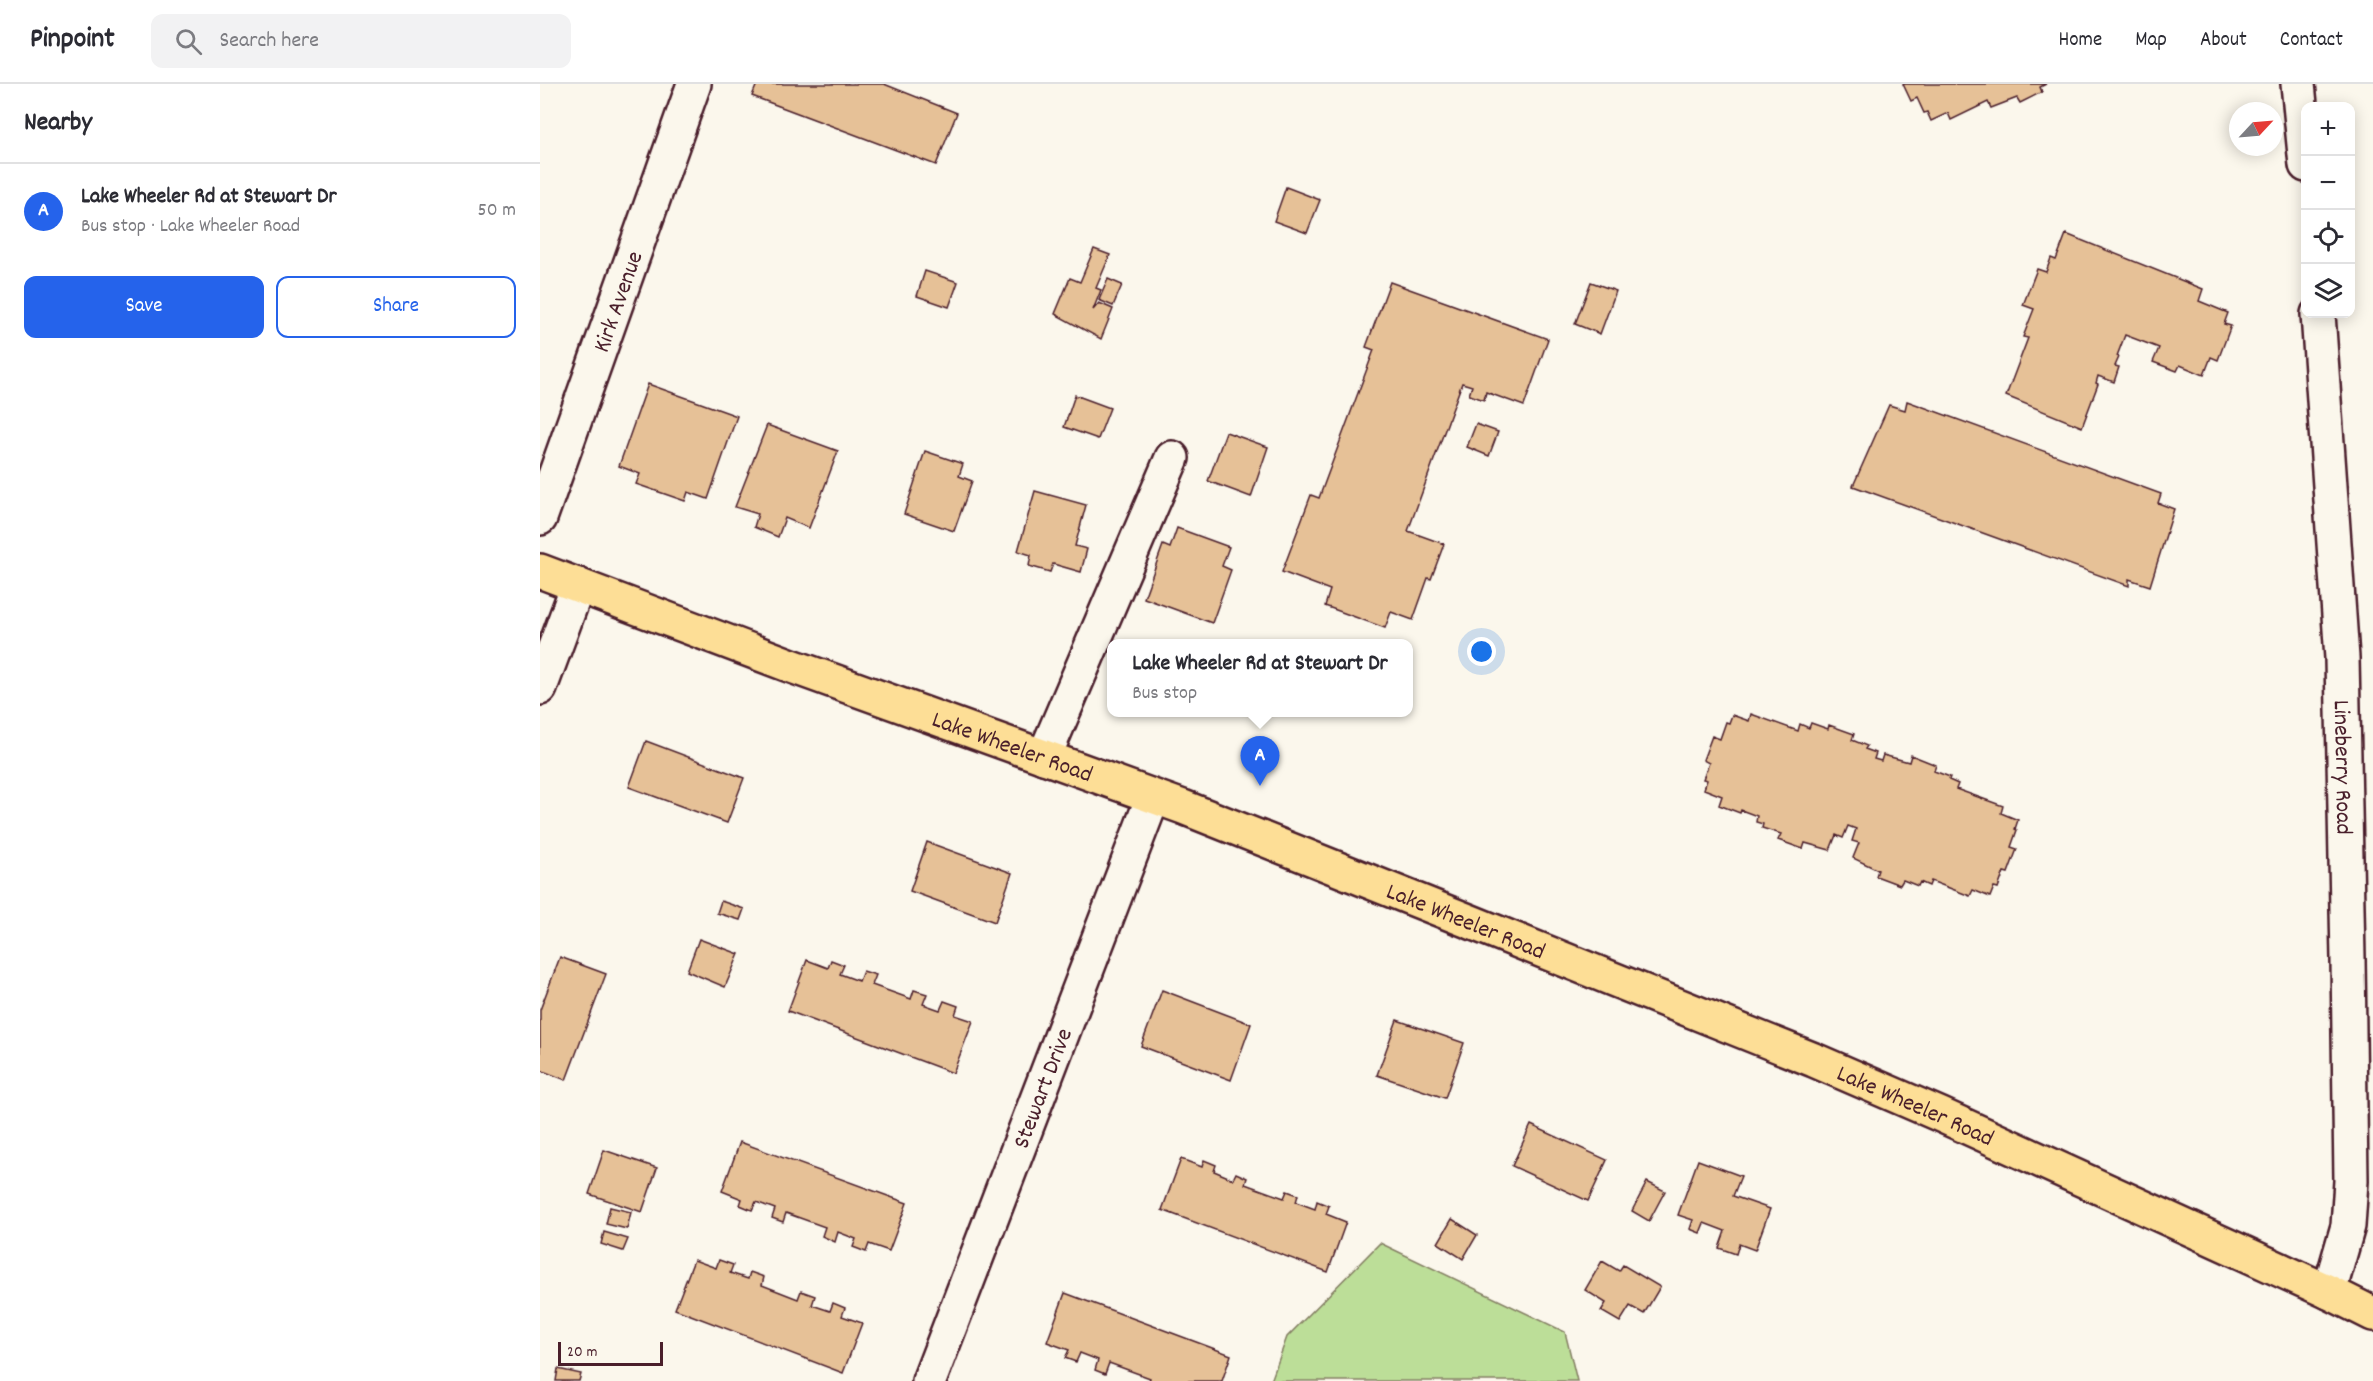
<!DOCTYPE html>
<meta charset="utf-8">
<style>
body{margin:0;font-family:Dekko,sans-serif;background:#f2f2f3;color:#2b2b33}
.controls{position:absolute;right:18px;top:18px;display:grid;overflow:hidden;border-radius:12px;box-shadow:0 3px 15px #0003}
.controls button{width:54px;height:54px;display:grid;place-items:center;padding:0;border:0;border-bottom:2px solid #e1e1e2;background:#fff;color:#2b2b33;font:30px sans-serif}
.compass{position:absolute;left:1689px;top:18px;width:54px;height:54px;border-radius:50%;background:#fff;box-shadow:0 3px 15px #0003;rotate:64deg}
.scale{position:absolute;left:18px;bottom:15px;width:105px;box-sizing:border-box;padding-left:6px;border:3px solid #4a1f2b;border-top:0;font-size:16px;line-height:21px;white-space:nowrap;color:#4a1f2b;-webkit-text-stroke:4px #fbf7ec;paint-order:stroke}
.you{position:absolute;left:942px;top:568px;width:21px;height:21px;margin:-15px;border:4px solid #fff;border-radius:50%;background:#1a73e8;box-shadow:0 0 0 9px #1a73e833}
.badge{display:grid;place-items:center;width:39px;height:39px;border-radius:50%;background:#2563eb;color:#fff;font-size:20px;font-weight:700}
.pin{position:absolute;translate:-50% -50px;filter:drop-shadow(0 2px 3px #0008)}
.pin::after{content:'';position:absolute;top:32px;width:21px;height:18px;background:inherit;clip-path:polygon(0 0,100% 0,50% 100%)}
.popup{position:absolute;left:567px;top:555px;width:306px;height:78px;box-sizing:border-box;display:grid;place-content:center;border-radius:12px;background:#fff;filter:drop-shadow(0 2px 4px #0005);font-size:20px;white-space:nowrap;color:#7c7c81}
.popup b{font-size:22px;color:#2b2b33}
.popup::after{content:'';position:absolute;left:50%;top:100%;margin-left:-12px;border:12px solid transparent;border-top-color:#fff}
.list{margin:0;padding:0;list-style:none}
h2{display:flex;justify-content:space-between;align-items:center;height:78px;margin:0;padding:0 24px;font-size:26px}
h2 small{font-size:20px;font-weight:400;color:#7c7c81}
.list li{display:grid;grid-template-columns:39px 1fr auto;gap:18px;align-items:center;box-sizing:border-box;height:96px;padding:0 24px;border-top:2px solid #e1e1e2}
.list b{display:block;font-size:22px;white-space:nowrap}
.list p{margin:0;font-size:20px;white-space:nowrap;color:#7c7c81}
.list em{font-size:20px;font-style:normal;color:#7c7c81}
.actions{display:flex;gap:12px;padding:18px 24px}
.actions a{flex:1;padding:14px 0;border:2px solid #2563eb;border-radius:12px;text-align:center;font-size:21px;color:#2563eb}
.actions .main{background:#2563eb;color:#fff}
.icon{flex:none;width:33px;height:33px;fill:none;stroke:currentColor;stroke-width:2;stroke-linecap:round;stroke-linejoin:round}
.map{position:relative;flex:none;width:1833px;height:1297px;overflow:hidden}
header{display:flex;align-items:center;gap:36px;box-sizing:border-box;height:84px;padding:0 30px;background:#fff;border-bottom:2px solid #e1e1e2}
header strong{font-size:28px}
nav{display:flex;gap:33px;margin-inline-start:auto;font-size:21px}
.search{width:420px;height:54px;background:#f2f2f3;display:flex;align-items:center;gap:15px;box-sizing:border-box;padding:0 21px;border-radius:12px;color:#7c7c81;font-size:22px}
main{display:flex}
aside{flex:1;background:#fff}
.map>svg:first-child{display:block}
.green{fill:#bcde98;stroke:#837e62;stroke-width:1.5}
.building{fill:#e6c197;stroke:#4a1f2b;stroke-width:1.5}
.lines{fill:none;stroke-linecap:round;stroke-linejoin:round}
.minor-casing{stroke:#4a1f2b;stroke-width:38}
.major-casing{stroke:#4a1f2b;stroke-width:38}
.minor{stroke:#fbf7ec;stroke-width:33}
.major{stroke:#fdde96;stroke-width:33}
.labels{text-anchor:middle;stroke-width:4.5;stroke-linejoin:round;paint-order:stroke}
.street-label{font-size:24px;fill:#4a1f2b;stroke:#fbf7ec}
</style>
<header>
<strong>Pinpoint</strong>
<div class="search"><svg class="icon" aria-label="search" viewBox="0 0 24 24"><circle cx="10" cy="10" r="6"/><path d="M15 15l6 6"/></svg>Search here</div>
<nav><a>Home</a><a>Map</a><a>About</a><a>Contact</a></nav>
</header>
<main>
<aside>
<h2>Nearby<small></small></h2>
<ul class="list">
<li><span class="badge">A</span><div><b>Lake Wheeler Rd at Stewart Dr</b><p>Bus stop · Lake Wheeler Road</p></div><em>50 m</em></li>
</ul>
<div class="actions"><a class="main">Save</a><a>Share</a></div>
</aside>
<div class="map">
<svg width="1833" height="1297" viewBox="0 0 1833 1297">
<rect width="100%" height="100%" fill="#fbf7ec"/>
<filter id="ink" filterUnits="userSpaceOnUse"><feTurbulence type="fractalNoise" baseFrequency=".0167" numOctaves="2"/><feDisplacementMap in="SourceGraphic" scale="12" xChannelSelector="R" yChannelSelector="G"/><feConvolveMatrix kernelMatrix="1 2 1 2 8 2 1 2 1" color-interpolation-filters="sRGB"/></filter>
<g filter="url(#ink)">
<polygon class="green" points="840,1159 1025,1248 1037,1297 731,1297 747,1253"/>
<g class="building">
<polygon points="217,0 344,0 417,29 396,81 212,12"/>
<polygon points="1363,0 1506,0 1500,3 1502,8 1480,19 1477,14 1451,24 1448,18 1411,36 1408,29 1391,37 1387,28 1384,29 1377,14 1371,17"/>
<polygon points="746,103 780,116 767,149 734,137"/>
<polygon points="1526,150 1663,205 1659,217 1688,229 1684,240 1691,242 1690,244 1678,276 1671,273 1664,291 1640,281 1637,287 1613,278 1619,264 1585,251 1577,272 1579,273 1575,282 1579,283 1574,298 1558,292 1556,299 1558,300 1542,343 1466,312 1488,254 1483,253 1494,225 1483,221 1497,185 1506,188 1511,174 1516,176"/>
<polygon points="554,165 570,171 556,204 561,206 553,226 559,219 573,225 561,255 515,230 530,194 540,198"/>
<polygon points="385,187 418,198 409,223 377,212"/>
<polygon points="568,195 582,201 573,222 559,216"/>
<polygon points="850,198 1008,255 984,322 946,308 944,316 930,311 929,311 932,302 922,299 868,447 904,460 891,495 888,494 873,536 851,528 845,544 785,522 790,506 742,488 771,411 779,414 834,266 826,263"/>
<polygon points="1051,198 1076,207 1060,250 1035,240"/>
<polygon points="108,300 197,332 168,415 148,408 145,417 96,400 100,390 79,382"/>
<polygon points="535,311 570,324 558,355 524,343"/>
<polygon points="1367,317 1621,410 1618,419 1634,425 1610,502 1589,495 1589,502 1313,402 1349,321 1365,326"/>
<polygon points="936,340 958,348 949,372 927,363"/>
<polygon points="227,341 298,367 269,444 245,434 238,453 214,443 218,430 195,423"/>
<polygon points="686,348 728,363 711,413 668,397"/>
<polygon points="385,367 423,380 419,392 432,397 414,447 364,430"/>
<polygon points="495,407 546,421 535,462 547,465 541,488 513,480 510,488 489,482 491,471 478,467"/>
<polygon points="637,444 689,463 682,482 691,486 672,539 604,514 623,461 630,464"/>
<polygon points="1211,630 1258,647 1260,640 1269,644 1271,639 1288,645 1289,641 1314,650 1312,656 1327,662 1325,665 1336,669 1334,675 1341,677 1343,671 1369,678 1371,671 1396,681 1394,687 1410,693 1409,696 1418,700 1416,705 1463,722 1461,729 1478,736 1475,745 1477,746 1471,763 1477,765 1468,789 1464,788 1458,804 1454,803 1450,813 1433,806 1430,812 1391,797 1389,802 1380,798 1378,802 1363,796 1360,801 1336,792 1338,786 1313,774 1319,759 1312,757 1316,745 1308,742 1303,754 1296,751 1290,766 1265,759 1263,765 1238,756 1241,750 1222,744 1223,740 1216,738 1217,732 1201,726 1200,729 1179,721 1182,712 1164,705 1167,696 1163,695 1169,679 1163,676 1172,652 1180,655 1186,638 1189,639 1192,631 1209,637"/>
<polygon points="106,657 204,694 187,739 89,703"/>
<polygon points="387,758 472,789 455,838 370,807"/>
<polygon points="181,817 204,825 200,836 177,829"/>
<polygon points="159,855 199,870 185,903 147,887"/>
<polygon points="20,873 66,890 26,996 0,986 0,926"/>
<polygon points="267,876 288,884 291,876 304,881 300,890 319,897 323,887 336,891 332,901 371,915 374,906 387,910 383,920 400,926 404,917 418,922 415,931 433,937 413,989 248,927"/>
<polygon points="622,906 711,940 691,996 601,962"/>
<polygon points="857,936 924,959 905,1014 837,991"/>
<polygon points="991,1041 1067,1076 1048,1117 972,1082"/>
<polygon points="200,1058 367,1119 349,1167 329,1160 326,1168 313,1163 316,1155 298,1148 295,1158 282,1152 285,1143 246,1129 243,1138 232,1134 235,1125 216,1118 212,1126 200,1121 202,1115 182,1107"/>
<polygon points="64,1066 117,1084 102,1128 49,1110"/>
<polygon points="641,1075 662,1083 664,1076 676,1081 674,1087 693,1095 696,1089 707,1094 705,1100 744,1114 747,1107 758,1111 756,1118 775,1125 777,1117 789,1122 786,1130 806,1138 788,1188 622,1126"/>
<polygon points="1158,1076 1201,1092 1193,1112 1230,1125 1215,1166 1199,1160 1196,1170 1179,1164 1185,1147 1164,1139 1160,1149 1150,1145 1153,1136 1138,1131"/>
<polygon points="1107,1098 1125,1107 1109,1137 1092,1127"/>
<polygon points="70,1123 91,1128 87,1145 66,1140"/>
<polygon points="912,1135 937,1151 923,1175 898,1159"/>
<polygon points="64,1148 88,1155 83,1167 61,1160"/>
<polygon points="154,1176 176,1184 179,1176 193,1181 190,1189 208,1195 210,1188 224,1193 222,1201 258,1215 261,1207 275,1212 272,1221 290,1227 293,1219 305,1224 302,1232 322,1239 303,1289 135,1225"/>
<polygon points="1062,1177 1079,1187 1083,1181 1120,1203 1104,1230 1090,1222 1080,1238 1061,1227 1066,1219 1045,1206"/>
<polygon points="525,1209 691,1271 682,1297 609,1297 610,1294 569,1279 565,1290 555,1286 558,1276 540,1269 536,1278 525,1274 529,1266 507,1258"/>
<polygon points="18,1285 41,1290 39,1297 16,1297"/>
</g>
<g class="lines">
<defs>
<g id="minor">
<polyline points="1758,0 1766,81"/>
<path id="s1" d="M 1778,230 L 1802,574 L 1808,875 L 1811,1097 L 1808,1142 L 1789,1208"/>
<path id="s2" d="M 0,434 L 154,0"/>
<polyline points="0,604 38,501"/>
<polyline points="504,673 632,374"/>
<path id="s3" d="M 389,1297 L 613,713"/>
</g>
<g id="major">
<path id="s4" d="M 0,487 L 249,581 L 643,723 L 931,838 L 1274,976 L 1401,1031 L 1789,1208 L 1833,1230"/>
</g>
</defs>
<use href="#minor" class="minor-casing"/>
<use href="#major" class="major-casing"/>
<use href="#minor" class="minor"/>
<use href="#major" class="major"/>
</g>
</g>
<g class="labels">
<g class="street-label">
<text dy="8" stroke="none"><textPath href="#s2" startOffset="230">Kirk Avenue</textPath></text>
<text dy="8" stroke="none"><textPath href="#s4" startOffset="504">Lake Wheeler Road</textPath></text>
<text dy="8" stroke="none"><textPath href="#s1" startOffset="454">Lineberry Road</textPath></text>
<text dy="8" stroke="none"><textPath href="#s4" startOffset="990">Lake Wheeler Road</textPath></text>
<text dy="8" stroke="none"><textPath href="#s3" startOffset="314">Stewart Drive</textPath></text>
<text dy="8" stroke="none"><textPath href="#s4" startOffset="1476">Lake Wheeler Road</textPath></text>
</g>
</g>
</svg>
<div class="controls">
<button>+</button>
<button>−</button>
<button><svg class="icon" aria-label="locate" viewBox="0 0 24 24"><circle cx="12" cy="12" r="6"/><path d="M12 2v4M12 18v4M2 12h4M18 12h4"/></svg></button>
<button><svg class="icon" aria-label="layers" viewBox="0 0 24 24"><path d="M12 4l9 5-9 5-9-5zM3 14l9 5 9-5"/></svg></button>
</div>
<svg class="compass" viewBox="-18 -18 36 36"><path d="M0-13l5 13h-10z" fill="#e53935"/><path d="M0 13l5-13h-10z" fill="#7c7c81"/></svg>
<div class="scale">20 m</div>
<div class="you"></div>
<div class="pin badge" style="left:720px;top:702px">A</div>
<div class="popup"><b>Lake Wheeler Rd at Stewart Dr</b>Bus stop</div>
</div>
</main>
